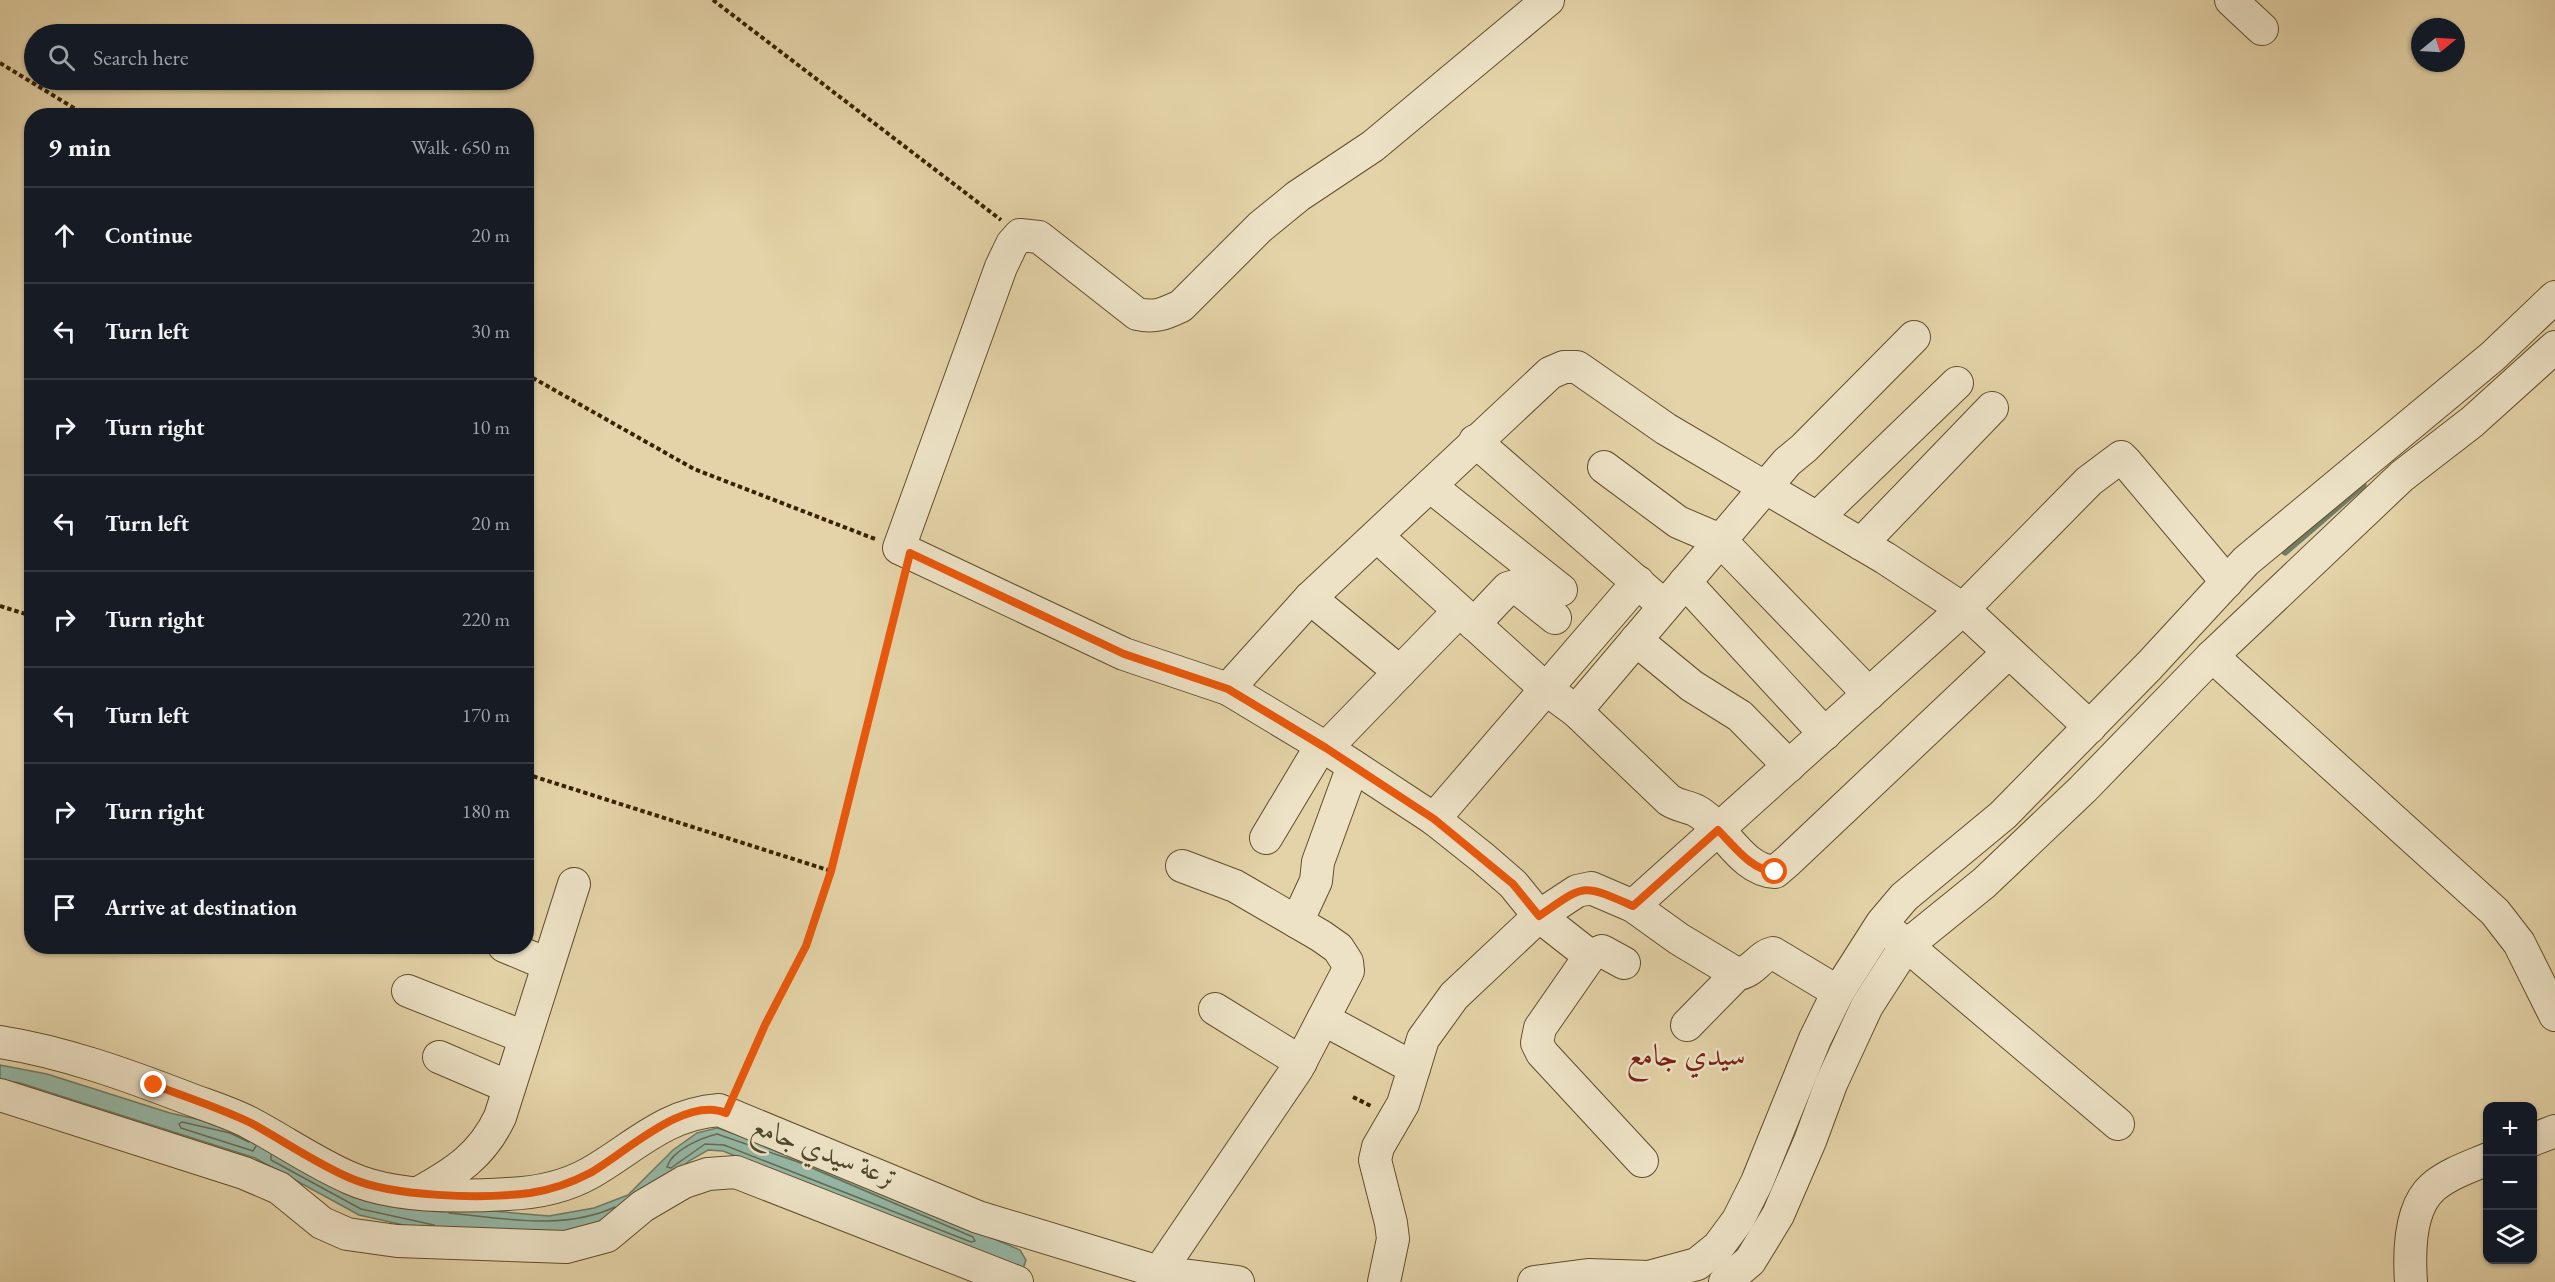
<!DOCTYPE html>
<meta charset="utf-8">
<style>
body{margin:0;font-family:"EB Garamond",Amiri,serif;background:#20242c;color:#f1f3f6}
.controls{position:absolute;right:18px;bottom:18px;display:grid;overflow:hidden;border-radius:12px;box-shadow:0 2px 4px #0004}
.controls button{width:54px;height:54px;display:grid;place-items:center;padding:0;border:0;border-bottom:2px solid #363941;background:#171b24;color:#f1f3f6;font:30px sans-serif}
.compass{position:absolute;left:2411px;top:18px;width:54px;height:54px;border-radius:50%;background:#171b24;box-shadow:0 2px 4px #0004;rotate:72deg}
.stop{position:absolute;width:18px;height:18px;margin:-14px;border:4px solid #ea580c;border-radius:50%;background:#fff}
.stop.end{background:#ea580c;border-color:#fff;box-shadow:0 2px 6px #0008}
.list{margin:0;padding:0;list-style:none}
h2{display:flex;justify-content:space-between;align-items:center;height:78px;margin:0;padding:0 24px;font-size:26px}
h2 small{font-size:20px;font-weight:400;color:#9ea1a6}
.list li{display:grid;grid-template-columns:39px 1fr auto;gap:18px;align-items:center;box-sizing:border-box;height:96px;padding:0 24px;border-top:2px solid #363941}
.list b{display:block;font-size:22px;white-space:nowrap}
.list em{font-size:20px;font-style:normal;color:#9ea1a6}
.icon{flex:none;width:33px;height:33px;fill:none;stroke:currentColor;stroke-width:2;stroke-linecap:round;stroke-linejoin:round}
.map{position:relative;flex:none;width:2555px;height:1282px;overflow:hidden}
.search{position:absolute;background:#171b24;box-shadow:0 2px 4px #0004;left:24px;top:24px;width:510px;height:66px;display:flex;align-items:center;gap:15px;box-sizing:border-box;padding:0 21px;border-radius:33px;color:#9ea1a6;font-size:22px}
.panel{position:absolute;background:#171b24;box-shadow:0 2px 4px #0004;left:24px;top:108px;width:510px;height:846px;border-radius:24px}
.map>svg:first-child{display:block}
.water{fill:#95b8a7;stroke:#707c64;stroke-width:1.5}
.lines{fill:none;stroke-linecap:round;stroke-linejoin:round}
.shore{stroke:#666c54;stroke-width:1.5}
.stream{stroke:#707c64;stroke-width:7}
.minor-casing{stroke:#634e2a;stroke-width:34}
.path{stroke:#382100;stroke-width:4;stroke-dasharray:4.5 3;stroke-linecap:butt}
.minor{stroke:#ede2c6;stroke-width:32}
.route{stroke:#ea580c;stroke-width:8}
.labels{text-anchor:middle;stroke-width:5;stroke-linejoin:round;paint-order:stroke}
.water-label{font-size:28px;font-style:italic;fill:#4f472a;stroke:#ede2c6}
.quarter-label{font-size:30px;fill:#7a1f14;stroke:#ede2c6}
</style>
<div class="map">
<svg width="2555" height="1282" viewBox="0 0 2555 1282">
<rect width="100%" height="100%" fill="#e4d3a8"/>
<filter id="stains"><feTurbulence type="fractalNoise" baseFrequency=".00333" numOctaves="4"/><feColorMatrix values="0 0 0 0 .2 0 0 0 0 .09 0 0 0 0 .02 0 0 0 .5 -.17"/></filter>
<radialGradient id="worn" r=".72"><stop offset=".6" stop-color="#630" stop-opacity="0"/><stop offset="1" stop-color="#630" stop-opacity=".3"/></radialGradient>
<polygon class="water" points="0,1065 47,1074 170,1113 232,1127 447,1207 549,1216 594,1208 628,1195 673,1150 697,1133 717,1128 800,1156 1020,1250 1026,1260 1023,1269 723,1151 708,1150 689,1161 624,1217 587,1233 426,1230 359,1215 255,1158 20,1083 0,1080"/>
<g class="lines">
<g class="shore">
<path d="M 717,1134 L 798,1162 L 973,1237 L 975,1241 L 971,1242 L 724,1145 L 705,1144 L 671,1168 L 667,1167 C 672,1150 701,1138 717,1134 Z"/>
<polyline points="249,1142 230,1133 182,1122 179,1124 181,1128 253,1151 256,1146"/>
<polyline points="271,1155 271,1160 361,1209 434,1225"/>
<path d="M 449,1213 C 503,1218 563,1231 615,1207"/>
</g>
<polyline class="stream" points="2285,552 2363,485"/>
<defs>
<g id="minor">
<path d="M 1548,0 L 1373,146 L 1298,196 L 1260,227 L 1181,306 C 1164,314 1155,318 1137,314 L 1039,237 L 1020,235 L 1012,244 L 1001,267 L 899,548 L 1124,654 L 1228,689 L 1326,748 L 1434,819 L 1483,858 L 1513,884 L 1539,916 L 1590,956 L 1602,951 L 1624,963"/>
<polyline points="2231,0 2262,29"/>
<polyline points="1475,441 1653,596"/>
<polyline points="1604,467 1678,522 1720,540 1869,694"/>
<polyline points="1430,486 1561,590"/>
<polyline points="1817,518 1957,383"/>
<path d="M 1378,537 L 1546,689 L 1576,711 L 1669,800 C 1678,806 1686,806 1695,810 C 1724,825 1740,870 1775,872 L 1788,861 L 2009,652"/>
<polyline points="1861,544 1992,408"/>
<polyline points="1685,582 1825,734"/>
<polyline points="1310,598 1400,672"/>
<polyline points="1474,624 1508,588 1515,586 1555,618"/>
<polyline points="1636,640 1692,686 1740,716 1789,766"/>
<polyline points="2212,656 2495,912 2519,943 2555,1015"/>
<polyline points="1228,689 1310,598 1550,373 1564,367 1577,367 1666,429 1885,558 1963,609 2090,727"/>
<polyline points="1576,711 1787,462 1804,448 1914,337"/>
<polyline points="1326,748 1459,611"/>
<polyline points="1434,819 1638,582"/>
<polyline points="1266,838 1321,746"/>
<polyline points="1633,906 1963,609 2089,481 2121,457 2126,462 2227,582"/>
<polyline points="1297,922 1316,881 1318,862 1353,766"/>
<polyline points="1892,933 2118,1124"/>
<polyline points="504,946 547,964"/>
<polyline points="1590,956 1540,1028 1537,1043 1542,1053 1642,1161"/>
<polyline points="408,991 524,1037"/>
<polyline points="1215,1009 1301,1062"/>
<polyline points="1323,1019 1414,1068"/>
<polyline points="1687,1025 1737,974"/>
<path d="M 0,1042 C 64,1052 127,1075 187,1098 C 208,1106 231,1113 250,1123 C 284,1141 315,1163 350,1178 C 394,1198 460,1197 507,1194 C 536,1193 565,1187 590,1173 C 635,1147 665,1114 719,1110 L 978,1217 L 1159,1272 L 1238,1282"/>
<polyline points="439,1057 509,1087"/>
<polyline points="0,1095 244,1173 279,1188 322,1223 347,1234 397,1241 566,1247 607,1236 643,1206 684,1182 708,1174 736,1172 1017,1282"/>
<polyline points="2532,1140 2555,1131"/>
<path d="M 420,1192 C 456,1172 482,1155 500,1117 L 574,884"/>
<polyline points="1159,1272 1297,1069 1348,971 1347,962 1338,948 1321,936 1235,886 1182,866"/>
<path d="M 1384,1282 L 1393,1239 L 1391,1223 L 1375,1160 L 1378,1147 L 1403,1104 L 1423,1039 L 1454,996 L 1539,916 L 1577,891 L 1591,888 L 1633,906 L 1679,939 L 1737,974 C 1753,973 1759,956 1773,953 L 1838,992"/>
<polyline points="1534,1282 1588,1275 1649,1277 1697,1264 1718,1247 1738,1220 1757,1182 1815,1039 1838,992 1882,923 1904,897 2003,815 2149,666 2246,561 2493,356 2555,297"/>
<polyline points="1725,1282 1750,1261 1778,1215 1810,1141 1831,1084 1867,1006 1905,947 1984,883 2083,789 2212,656 2402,476 2472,422 2555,347"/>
<path d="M 2411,1282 C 2409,1253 2409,1208 2433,1187 C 2448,1174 2469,1167 2488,1159"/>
</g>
</defs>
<use href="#minor" class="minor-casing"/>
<g class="path">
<polyline points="713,0 1001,220"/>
<polyline points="0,63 87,116"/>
<polyline points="526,374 694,469 875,539"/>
<polyline points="0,606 32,616"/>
<polyline points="526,774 831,871"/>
<polyline points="736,1091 765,1025 806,946 831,871 904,578"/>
<polyline points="1353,1097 1371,1106"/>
</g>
<use href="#minor" class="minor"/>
</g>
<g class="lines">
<path class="route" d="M 154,1085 C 186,1097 220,1108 251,1123 C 284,1141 315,1163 350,1178 C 393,1197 482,1199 530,1193 C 550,1190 571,1183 590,1173 C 624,1154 685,1095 726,1113 L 765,1025 L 806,946 L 831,871 L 910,553 L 1124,654 L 1228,689 L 1326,748 L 1434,819 L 1513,884 L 1539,916 C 1586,884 1580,883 1633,906 L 1718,830 C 1734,846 1751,870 1775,872"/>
</g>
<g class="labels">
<g class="water-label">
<text transform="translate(826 1151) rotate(21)" y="10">ترعة سيدي جامع</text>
</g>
<g class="quarter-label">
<text x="1686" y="1065">سيدي جامع</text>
</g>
</g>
<rect width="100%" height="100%" filter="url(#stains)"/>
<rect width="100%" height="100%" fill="url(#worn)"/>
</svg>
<div class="controls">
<button>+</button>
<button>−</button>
<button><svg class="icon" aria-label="layers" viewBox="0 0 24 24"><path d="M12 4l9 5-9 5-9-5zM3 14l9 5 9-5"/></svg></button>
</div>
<svg class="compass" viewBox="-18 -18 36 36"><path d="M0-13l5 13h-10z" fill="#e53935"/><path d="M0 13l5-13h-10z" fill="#9ea1a6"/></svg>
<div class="stop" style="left:1775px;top:872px"></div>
<div class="stop end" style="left:154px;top:1085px"></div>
<div class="search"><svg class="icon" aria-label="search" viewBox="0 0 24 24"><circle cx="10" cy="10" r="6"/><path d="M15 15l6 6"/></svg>Search here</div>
<section class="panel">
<h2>9 min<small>Walk · 650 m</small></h2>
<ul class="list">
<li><svg class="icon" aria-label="ahead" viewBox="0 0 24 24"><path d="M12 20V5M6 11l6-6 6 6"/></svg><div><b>Continue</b></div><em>20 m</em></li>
<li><svg class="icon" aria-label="left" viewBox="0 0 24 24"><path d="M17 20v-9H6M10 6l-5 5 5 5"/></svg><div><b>Turn left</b></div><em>30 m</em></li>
<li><svg class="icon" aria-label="right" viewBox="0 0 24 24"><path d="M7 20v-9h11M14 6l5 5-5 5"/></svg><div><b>Turn right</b></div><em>10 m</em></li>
<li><svg class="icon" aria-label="left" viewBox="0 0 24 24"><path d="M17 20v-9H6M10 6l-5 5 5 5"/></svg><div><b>Turn left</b></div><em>20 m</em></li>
<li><svg class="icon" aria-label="right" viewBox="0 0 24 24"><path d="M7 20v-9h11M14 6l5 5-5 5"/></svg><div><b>Turn right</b></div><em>220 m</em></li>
<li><svg class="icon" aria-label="left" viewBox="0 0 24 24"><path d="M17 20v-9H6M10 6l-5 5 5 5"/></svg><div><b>Turn left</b></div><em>170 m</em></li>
<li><svg class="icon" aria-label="right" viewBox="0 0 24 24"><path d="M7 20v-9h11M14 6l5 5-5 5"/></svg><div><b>Turn right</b></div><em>180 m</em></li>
<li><svg class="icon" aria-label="arrive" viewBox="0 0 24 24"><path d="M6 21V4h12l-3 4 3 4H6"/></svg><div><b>Arrive at destination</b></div></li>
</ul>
</section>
</div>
